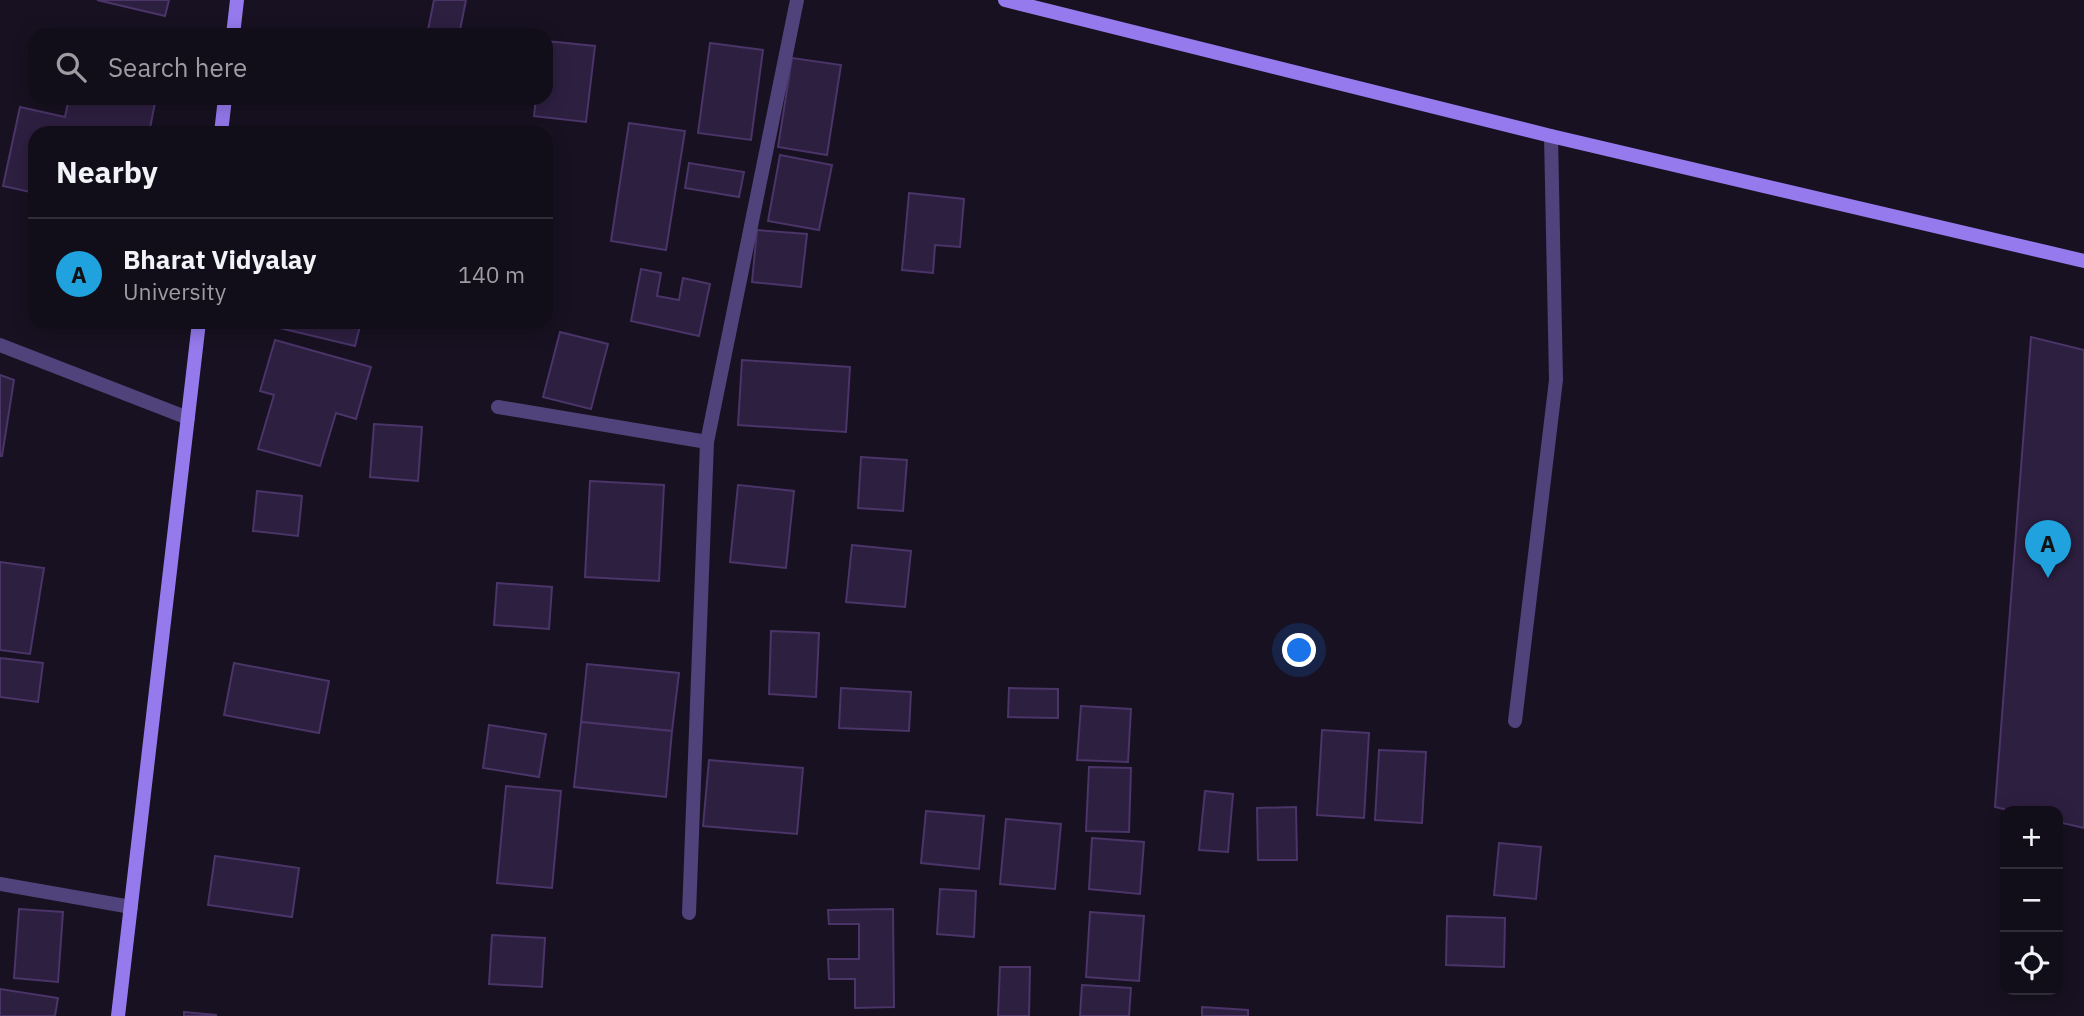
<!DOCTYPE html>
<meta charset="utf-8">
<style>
body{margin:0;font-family:"IBM Plex Sans",sans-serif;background:#1a1622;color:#f1f3f6}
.controls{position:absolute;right:21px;bottom:21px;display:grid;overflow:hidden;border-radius:14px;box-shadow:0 4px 18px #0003}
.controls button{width:63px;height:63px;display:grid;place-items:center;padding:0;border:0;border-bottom:2px solid #302d38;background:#110d19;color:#f1f3f6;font:35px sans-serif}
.you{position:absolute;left:1300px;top:651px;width:24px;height:24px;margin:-18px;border:5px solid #fff;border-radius:50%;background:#1a73e8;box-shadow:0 0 0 10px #1a73e833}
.badge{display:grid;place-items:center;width:46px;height:46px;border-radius:50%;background:#1fa2dd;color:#111;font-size:23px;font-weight:700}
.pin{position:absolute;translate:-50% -58px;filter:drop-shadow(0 2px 4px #0008)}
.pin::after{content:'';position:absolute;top:37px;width:24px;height:21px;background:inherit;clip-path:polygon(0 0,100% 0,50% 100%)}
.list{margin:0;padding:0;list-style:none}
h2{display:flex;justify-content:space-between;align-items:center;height:91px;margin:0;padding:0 28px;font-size:30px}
h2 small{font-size:23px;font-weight:400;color:#9c9ca2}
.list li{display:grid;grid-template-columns:46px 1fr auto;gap:21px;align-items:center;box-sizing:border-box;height:112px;padding:0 28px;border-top:2px solid #302d38}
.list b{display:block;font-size:26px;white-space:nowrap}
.list p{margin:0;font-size:23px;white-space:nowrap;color:#9c9ca2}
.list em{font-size:23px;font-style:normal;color:#9c9ca2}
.icon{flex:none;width:38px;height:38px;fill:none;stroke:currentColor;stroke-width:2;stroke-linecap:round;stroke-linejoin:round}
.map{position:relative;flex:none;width:2084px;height:1016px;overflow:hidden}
.search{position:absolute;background:#110d19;box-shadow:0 4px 18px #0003;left:28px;top:28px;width:525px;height:77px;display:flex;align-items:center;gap:18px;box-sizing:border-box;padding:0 24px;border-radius:21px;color:#9c9ca2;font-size:26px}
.panel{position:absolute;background:#110d19;box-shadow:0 4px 18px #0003;left:28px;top:126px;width:525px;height:203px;border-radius:21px}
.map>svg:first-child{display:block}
.building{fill:#2d1f40;stroke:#4a3468;stroke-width:2}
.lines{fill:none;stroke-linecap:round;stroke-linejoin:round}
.street{stroke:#50427a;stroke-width:14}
.secondary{stroke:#957aed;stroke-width:14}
</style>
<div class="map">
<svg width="2084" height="1016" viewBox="0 0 2084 1016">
<rect width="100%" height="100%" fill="#171121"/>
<g class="building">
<polygon points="97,0 169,0 165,16"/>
<polygon points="434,0 466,0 459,35 427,35"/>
<polygon points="546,41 595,46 586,122 534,116 536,98 546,98"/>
<polygon points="710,43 763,50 751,140 698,133"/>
<polygon points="792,58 841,65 827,155 778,147"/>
<polygon points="69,98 156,98 149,133 35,133 35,193 3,186 20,107 65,117"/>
<polygon points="629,123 685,131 666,250 611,241"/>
<polygon points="780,155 832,165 819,230 768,221"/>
<polygon points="689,163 744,172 739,197 685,188"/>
<polygon points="909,193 964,199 960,247 935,245 933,273 902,270"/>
<polygon points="757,230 807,234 801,287 752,282"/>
<polygon points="641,269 661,273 657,296 679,300 683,278 710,284 699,336 631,321"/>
<polygon points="264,322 361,322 355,346 263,324"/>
<polygon points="560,332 608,344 591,409 543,397"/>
<polygon points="2031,337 2084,350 2084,828 2058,822 2058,811 2012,811 1995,807"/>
<polygon points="275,340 371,367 356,419 336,413 320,466 258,449 274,395 260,391"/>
<polygon points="742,360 850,367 846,432 738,425"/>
<polygon points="0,375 14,380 2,456 0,456"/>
<polygon points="374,424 422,427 418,481 370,477"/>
<polygon points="861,457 907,460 903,511 858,508"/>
<polygon points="590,481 664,485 659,581 585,577"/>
<polygon points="738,485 794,491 786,568 730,562"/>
<polygon points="257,491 302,496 298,536 253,531"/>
<polygon points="852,545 911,551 905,607 846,602"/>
<polygon points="0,562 44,568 30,654 0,650"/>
<polygon points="497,583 552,587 549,629 494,625"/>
<polygon points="771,631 819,633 816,697 769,694"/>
<polygon points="0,658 43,663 38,702 0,697"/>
<polygon points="234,663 329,681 319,733 224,715"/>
<polygon points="587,664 679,673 672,731 581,722"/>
<polygon points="841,688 911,692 909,731 839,728"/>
<polygon points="1009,688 1058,689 1058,718 1008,717"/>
<polygon points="1081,706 1131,709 1128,762 1077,760"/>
<polygon points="581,722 672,731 666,797 574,787"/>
<polygon points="489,725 546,734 539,777 483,768"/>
<polygon points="1322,730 1369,733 1364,818 1317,815"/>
<polygon points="1379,750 1426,752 1422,823 1375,820"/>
<polygon points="709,760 803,768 797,834 703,826"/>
<polygon points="1089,767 1131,768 1129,832 1086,831"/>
<polygon points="506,786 561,791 552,888 497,883"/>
<polygon points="1205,791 1233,794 1228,852 1199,850"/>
<polygon points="1296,807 1297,860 1258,860 1257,808"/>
<polygon points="926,811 984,816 979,869 921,863"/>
<polygon points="1006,819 1061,824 1055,889 1000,884"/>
<polygon points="1092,838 1144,842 1140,894 1089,889"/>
<polygon points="1499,843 1541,847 1536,899 1494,895"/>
<polygon points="215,856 299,868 292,917 208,905"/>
<polygon points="940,889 976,891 974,937 937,934"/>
<polygon points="19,909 63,912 58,982 14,978"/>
<polygon points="893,909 894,1007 855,1008 855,979 829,979 828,959 859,959 859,924 829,924 828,910"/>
<polygon points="1090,912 1144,916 1139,981 1086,977"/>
<polygon points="1447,916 1505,918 1504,967 1446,965"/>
<polygon points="492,935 545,938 542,987 489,984"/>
<polygon points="1000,967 1030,967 1029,1016 998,1016"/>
<polygon points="1082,985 1131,988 1129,1016 1080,1016"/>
<polygon points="0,989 58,998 55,1016 0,1016"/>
<polygon points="1202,1007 1248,1010 1248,1016 1202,1016"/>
<polygon points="184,1012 216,1015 216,1016 184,1016"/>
</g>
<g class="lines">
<g class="street">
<polyline points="0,345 188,418"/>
<polyline points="498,407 707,442"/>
<polyline points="1515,721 1556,380 1551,136"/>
<polyline points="0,884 131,907"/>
<polyline points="689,913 707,442 797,0"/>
</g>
<g class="secondary">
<polyline points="1005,0 1551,136 2084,261"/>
<polyline points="233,35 237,0"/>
<polyline points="221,133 225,98"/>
<polyline points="118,1016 199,322"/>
</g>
</g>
</svg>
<div class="controls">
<button>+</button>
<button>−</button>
<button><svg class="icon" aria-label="locate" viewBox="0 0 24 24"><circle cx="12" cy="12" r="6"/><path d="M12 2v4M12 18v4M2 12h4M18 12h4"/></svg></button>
</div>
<div class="you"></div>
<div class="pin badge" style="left:2048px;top:578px">A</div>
<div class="search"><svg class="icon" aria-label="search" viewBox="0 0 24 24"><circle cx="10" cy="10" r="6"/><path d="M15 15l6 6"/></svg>Search here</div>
<section class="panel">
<h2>Nearby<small></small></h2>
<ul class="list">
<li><span class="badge">A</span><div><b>Bharat Vidyalay</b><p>University</p></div><em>140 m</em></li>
</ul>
</section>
</div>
